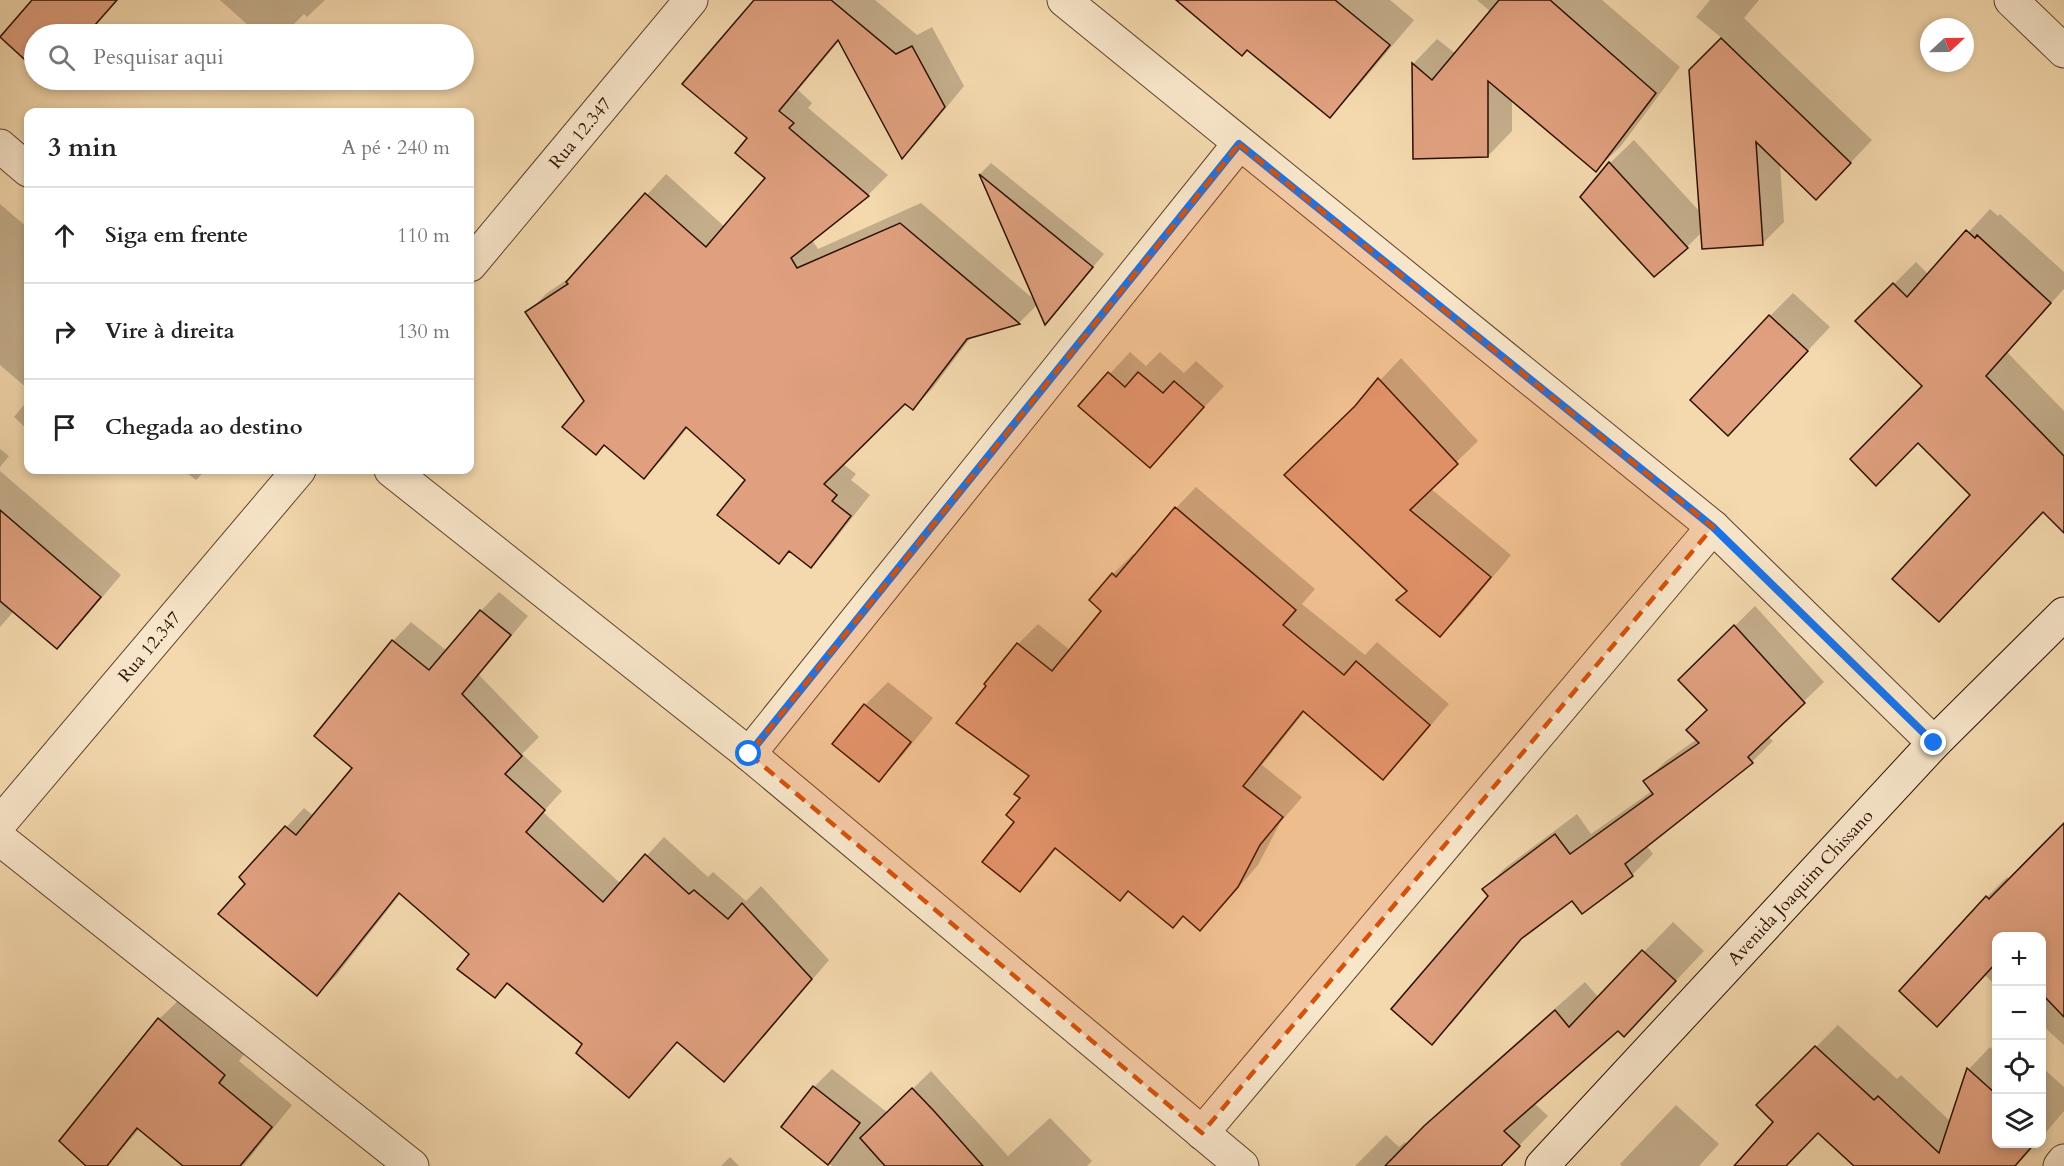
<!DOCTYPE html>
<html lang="pt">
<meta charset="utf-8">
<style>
body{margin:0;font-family:Cardo,serif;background:#f2f2f2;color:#222}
.controls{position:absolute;right:18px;bottom:18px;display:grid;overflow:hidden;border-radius:12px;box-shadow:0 3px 9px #0003}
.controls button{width:54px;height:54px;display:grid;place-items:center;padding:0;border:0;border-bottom:2px solid #e0e0e0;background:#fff;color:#222;font:30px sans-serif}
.compass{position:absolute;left:1920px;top:18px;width:54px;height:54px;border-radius:50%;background:#fff;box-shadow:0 3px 9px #0003;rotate:68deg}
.stop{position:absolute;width:18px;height:18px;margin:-14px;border:4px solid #1a73e8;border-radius:50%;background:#fff}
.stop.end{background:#1a73e8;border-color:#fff;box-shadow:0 2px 6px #0008}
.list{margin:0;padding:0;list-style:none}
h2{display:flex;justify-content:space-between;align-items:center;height:78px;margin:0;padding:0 24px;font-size:26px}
h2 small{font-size:20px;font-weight:400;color:#767676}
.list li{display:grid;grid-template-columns:39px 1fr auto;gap:18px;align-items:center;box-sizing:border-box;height:96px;padding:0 24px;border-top:2px solid #e0e0e0}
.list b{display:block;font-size:22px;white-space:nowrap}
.list em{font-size:20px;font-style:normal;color:#767676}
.icon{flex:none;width:33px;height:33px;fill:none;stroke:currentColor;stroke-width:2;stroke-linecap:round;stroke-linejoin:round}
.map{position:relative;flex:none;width:2064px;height:1166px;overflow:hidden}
.search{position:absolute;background:#fff;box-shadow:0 3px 9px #0003;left:24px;top:24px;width:450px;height:66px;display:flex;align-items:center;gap:15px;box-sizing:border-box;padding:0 21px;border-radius:33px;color:#767676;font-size:22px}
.panel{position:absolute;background:#fff;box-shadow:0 3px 9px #0003;left:24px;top:108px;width:450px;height:366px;border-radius:12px}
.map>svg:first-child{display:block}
.shadow{fill:#0003}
.building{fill:#e0a07f;stroke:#2c0e00;stroke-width:1.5}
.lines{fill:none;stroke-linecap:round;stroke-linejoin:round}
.street-casing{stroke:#5e412c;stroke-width:35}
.secondary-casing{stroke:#2c0e00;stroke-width:35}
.street{stroke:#f8e6ca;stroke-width:33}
.secondary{stroke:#f8e6ca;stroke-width:33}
.route{stroke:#1a73e8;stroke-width:8}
.marked{fill:#d5520b;fill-opacity:0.2;stroke:#d5520b;stroke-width:4.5;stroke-dasharray:12 8;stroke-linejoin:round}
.labels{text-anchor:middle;stroke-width:4.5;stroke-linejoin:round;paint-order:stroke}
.street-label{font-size:18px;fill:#2c0e00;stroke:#f8e6ca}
</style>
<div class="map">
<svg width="2064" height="1166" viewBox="0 0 2064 1166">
<rect width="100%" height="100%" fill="#f4d9ae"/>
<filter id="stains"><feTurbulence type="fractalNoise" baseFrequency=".00333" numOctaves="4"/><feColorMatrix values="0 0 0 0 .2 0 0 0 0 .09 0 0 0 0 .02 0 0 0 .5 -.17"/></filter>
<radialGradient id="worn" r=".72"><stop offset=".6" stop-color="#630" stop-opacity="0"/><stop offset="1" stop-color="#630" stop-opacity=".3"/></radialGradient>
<g class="shadow">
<polygon points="34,0 118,0 88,34 34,34 34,66 2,37"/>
<polygon points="220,0 325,0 307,17 304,14 284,34 258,34"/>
<polygon points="755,0 875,0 917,35 932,27 964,86 922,137 903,157 840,40 798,90 812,103 808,108 888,175 868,195 812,240 818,249 921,203 1037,302 980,174 991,163 1104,254 1046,323 1038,304 1019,323 972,336 932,389 913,408 905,402 843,464 856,474 851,480 870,495 830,546 810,566 790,550 779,562 747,480 688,427 664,457 644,477 585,401 527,313 547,293 575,274 666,174 725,227 767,178 750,138"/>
<polygon points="1194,0 1390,0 1414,20 1354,91 1330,116"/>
<polygon points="1477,0 1602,0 1680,67 1621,146 1596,170 1512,100 1512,131 1488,156 1415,157 1413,64 1437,39 1456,54 1491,12"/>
<polygon points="1710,0 1759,0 1744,18 1872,140 1838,176 1780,164 1784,222 1762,244 1702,232 1687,247 1582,197 1610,163 1634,140 1701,213 1691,71 1723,39 1696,17"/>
<polygon points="0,204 28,228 28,389 0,365"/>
<polygon points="1990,209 1998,216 2000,214 2064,272 2064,289 2007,352 2064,411 2064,520 2043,511 1972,495 1925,386 1857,321 1916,262 1929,275"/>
<polygon points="1793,293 1830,327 1751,411 1770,316"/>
<polygon points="1130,352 1146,366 1160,352 1184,373 1196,361 1224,386 1150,466 1080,406"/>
<polygon points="1401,358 1478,441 1430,488 1511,555 1462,614 1440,635 1408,590 1358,404"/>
<polygon points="28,400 28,430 14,417"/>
<polygon points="0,449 9,456 0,467"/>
<polygon points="183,470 206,470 196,480"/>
<polygon points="0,471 121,575 78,626 56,647 14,611 0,627"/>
<polygon points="1196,487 1315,589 1302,604 1365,655 1377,642 1449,704 1403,758 1383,778 1305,711 1262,765 1302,797 1280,823 1258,865 1220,909 1200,929 1184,915 1129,890 1120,899 1057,848 1040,869 1020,890 1017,822 1022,797 1031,776 988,686 1018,644 1038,624 1071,651 1103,611 1113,574 1133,554 1136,556 1176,508"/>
<polygon points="499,592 528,616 479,675 539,737 522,754 562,791 543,812 621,884 664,837 708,877 713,872 746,901 761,886 829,960 742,1062 723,1080 678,1041 629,1096 585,1044 508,982 495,996 471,954 401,893 336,976 317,994 247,884 241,877 304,808 314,816 355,767 316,736 393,641 411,622 447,651 481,611"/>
<polygon points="1755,606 1824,682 1768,736 1773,741 1752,762 1646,845 1653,854 1632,875 1582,912 1572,899 1529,931 1453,1022 1432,1043 1489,896 1484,889 1505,868 1577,814 1591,834 1652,791 1645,781 1666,761 1697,739 1709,710 1680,680"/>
<polygon points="888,682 933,718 902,756 879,780 865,705"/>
<polygon points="2064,825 2064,1045 2042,1025 2042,936 1996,936 1996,986 1985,975 1957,1005 1987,897 2007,877 2010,880"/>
<polygon points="1673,922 1704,951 1653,1005 1618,1029 1534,1103 1548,1116 1499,1166 1355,1166 1386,1135 1399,1147 1405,1142 1408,1145 1456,1096 1585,982 1599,998"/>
<polygon points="180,999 245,1053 239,1061 292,1105 243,1166 185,1166 140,1128 107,1166 89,1166 159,1019"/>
<polygon points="1838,1025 1897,1079 1901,1075 1951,1122 1969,1069 1990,1047 1996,1053 1996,1144 2036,1144 2016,1166 1856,1166 1818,1131 1784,1166 1736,1166 1775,1122 1758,1105"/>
<polygon points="2043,1068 2064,1087 2064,1111 2042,1137 2042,1070"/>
<polygon points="832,1069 888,1113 931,1071 1008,1156 1050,1118 1092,1161 1087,1166 832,1166 783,1127 814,1087"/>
<polygon points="1676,1105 1719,1144 1699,1166 1622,1166 1620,1164"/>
<polygon points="730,1157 739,1166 721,1166"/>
</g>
<g class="building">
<polygon points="32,0 117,0 87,34 34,34 34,68 0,37"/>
<polygon points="754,0 831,0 896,54 912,46 945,107 902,159 838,40 779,111 794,123 789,128 869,196 791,258 797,268 900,223 1020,324 967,339 913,410 905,404 824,484 837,495 832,501 851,516 811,568 789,551 779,564 717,515 745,480 686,427 644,479 604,445 596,455 562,427 584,401 525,312 568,284 566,282 645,193 706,247 765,178 735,153 747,138 682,84"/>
<polygon points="1176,0 1335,0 1390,45 1330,118 1247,50 1242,56"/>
<polygon points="1499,0 1550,0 1656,93 1596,172 1488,81 1488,157 1413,159 1412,63 1432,80"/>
<polygon points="1721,38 1851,163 1816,200 1756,142 1763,245 1702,249 1689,70"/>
<polygon points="1609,162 1688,248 1654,277 1580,197"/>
<polygon points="979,174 1093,267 1045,325"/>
<polygon points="1966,230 1975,238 1977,235 2051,303 1986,376 2064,456 2064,533 2043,512 1939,622 1892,579 1970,495 1918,443 1876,486 1850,459 1922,386 1855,321 1893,283 1907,297"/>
<polygon points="1769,315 1808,351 1728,436 1690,400"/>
<polygon points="1108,372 1125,387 1138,372 1163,393 1174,381 1204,407 1150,468 1078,406"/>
<polygon points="1378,378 1458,464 1410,510 1491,577 1440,637 1396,600 1407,591 1284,475 1355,406"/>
<polygon points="1175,507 1296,610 1283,625 1344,675 1356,661 1430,725 1383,780 1303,711 1243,786 1283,817 1260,845 1238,887 1200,931 1183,916 1173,928 1128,891 1120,901 1055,848 1020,892 982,862 1014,822 1006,815 1020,798 1014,794 1029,776 956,723 986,686 984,684 1017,643 1052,671 1101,611 1089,600 1112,573 1116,577"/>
<polygon points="0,510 101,597 57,649 0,601"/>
<polygon points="480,610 511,635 462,694 522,756 505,774 545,810 526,832 603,902 645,854 689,894 694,890 728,919 742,903 812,979 724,1082 677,1042 629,1098 576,1053 582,1044 507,983 495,998 457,969 469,954 399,893 317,996 218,914 245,884 239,877 285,826 296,835 352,768 314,736 392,640 429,670"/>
<polygon points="1734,625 1805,703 1748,757 1753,763 1625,864 1633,876 1582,914 1572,901 1521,939 1432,1045 1391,1009 1488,896 1482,889 1555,834 1570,854 1653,794 1643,781 1699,743 1686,730 1707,710 1678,680"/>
<polygon points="864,704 911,742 879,782 832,744"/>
<polygon points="2064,823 2064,1017 2042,994 2042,936 1996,936 1996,963 1937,1027 1899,991 1986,896 1989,899"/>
<polygon points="1642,950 1676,981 1624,1037 1618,1031 1504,1131 1520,1146 1501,1166 1385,1166 1424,1126 1555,1010 1569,1027"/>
<polygon points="158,1018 225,1075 219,1083 272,1127 240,1166 183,1166 137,1128 107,1166 86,1166 59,1141"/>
<polygon points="1815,1046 1874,1100 1878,1096 1939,1153 1967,1068 1996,1094 1996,1143 2035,1143 2015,1166 1854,1166 1818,1133 1786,1166 1734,1166 1773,1122 1756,1105"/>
<polygon points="813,1086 860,1123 828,1165 781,1127"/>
<polygon points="912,1088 934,1111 983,1166 885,1166 860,1138"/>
</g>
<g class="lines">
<defs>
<g id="street">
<polyline points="1064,0 1713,527 1934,743"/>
<polyline points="2011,0 2064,51"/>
<polyline points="0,146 28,170"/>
<path id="s1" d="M 470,265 L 691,0"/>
<polyline points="391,470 749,754 1242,1166"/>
<polyline points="749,754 1239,144"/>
<path id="s2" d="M 0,823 L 299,470"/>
<polyline points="0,839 412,1166"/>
<polyline points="1202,1133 1713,527"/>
<polyline points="2060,1166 2064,1161"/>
</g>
<g id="secondary">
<path id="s3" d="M 1542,1166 L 1934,743 L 2064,614"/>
</g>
</defs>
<use href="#street" class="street-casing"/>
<use href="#secondary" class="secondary-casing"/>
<use href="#street" class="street"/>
<use href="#secondary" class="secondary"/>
</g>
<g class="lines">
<polyline class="route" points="749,754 1239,144 1713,527 1934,743"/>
</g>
<path class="marked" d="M 1239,144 L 1713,527 L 1202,1133 L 749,754 Z"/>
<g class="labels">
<g class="street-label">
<text dy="6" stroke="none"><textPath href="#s1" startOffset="172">Rua 12.347</textPath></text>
<text dy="6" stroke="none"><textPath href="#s2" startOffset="231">Rua 12.347</textPath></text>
<text dy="6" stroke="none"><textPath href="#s3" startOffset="380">Avenida Joaquim Chissano</textPath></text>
</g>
</g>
<rect width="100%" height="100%" filter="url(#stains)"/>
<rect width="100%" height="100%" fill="url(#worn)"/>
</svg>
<div class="controls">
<button>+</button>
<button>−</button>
<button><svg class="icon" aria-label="locate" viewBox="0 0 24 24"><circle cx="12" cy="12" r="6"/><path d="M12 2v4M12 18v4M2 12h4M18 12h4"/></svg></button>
<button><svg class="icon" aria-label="layers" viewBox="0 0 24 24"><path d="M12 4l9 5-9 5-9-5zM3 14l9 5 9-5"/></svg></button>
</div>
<svg class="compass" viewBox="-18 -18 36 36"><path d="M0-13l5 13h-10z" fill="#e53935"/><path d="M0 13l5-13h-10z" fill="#767676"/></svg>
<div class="stop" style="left:749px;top:754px"></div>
<div class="stop end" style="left:1934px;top:743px"></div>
<div class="search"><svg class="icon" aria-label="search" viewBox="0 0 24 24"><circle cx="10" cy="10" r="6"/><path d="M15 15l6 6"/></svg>Pesquisar aqui</div>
<section class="panel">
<h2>3 min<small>A pé · 240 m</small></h2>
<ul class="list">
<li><svg class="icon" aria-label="ahead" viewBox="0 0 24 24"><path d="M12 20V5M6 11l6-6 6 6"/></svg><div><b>Siga em frente</b></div><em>110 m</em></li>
<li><svg class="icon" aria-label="right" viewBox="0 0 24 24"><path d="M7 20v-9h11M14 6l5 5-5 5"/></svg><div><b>Vire à direita</b></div><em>130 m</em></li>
<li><svg class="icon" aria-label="arrive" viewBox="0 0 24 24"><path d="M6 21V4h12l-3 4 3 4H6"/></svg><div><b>Chegada ao destino</b></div></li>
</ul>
</section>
</div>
